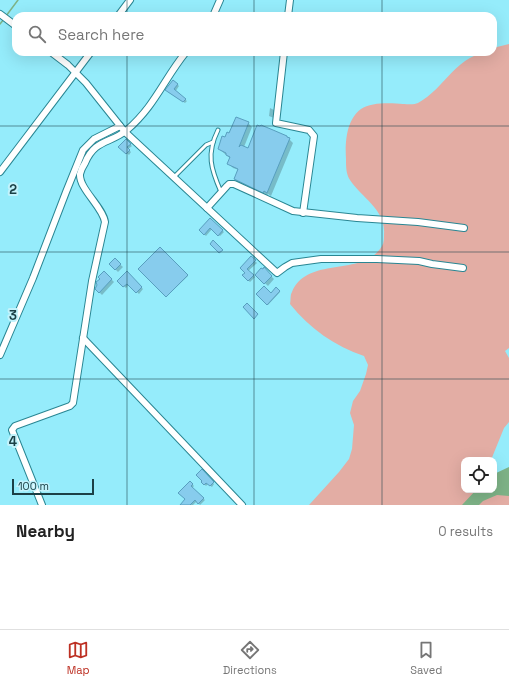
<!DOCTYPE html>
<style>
body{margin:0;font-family:"Space Grotesk",sans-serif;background:#f6f6f6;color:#222}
.controls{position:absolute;right:12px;bottom:12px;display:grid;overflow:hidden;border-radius:8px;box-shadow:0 4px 16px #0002}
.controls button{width:36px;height:36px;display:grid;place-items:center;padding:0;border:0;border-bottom:1px solid #e0e0e0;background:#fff;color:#222;font:20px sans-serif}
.scale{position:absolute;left:12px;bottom:10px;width:82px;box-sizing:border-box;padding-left:4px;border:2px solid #1b4046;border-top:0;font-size:11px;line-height:14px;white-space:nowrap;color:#1b4046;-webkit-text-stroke:3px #c2f3fc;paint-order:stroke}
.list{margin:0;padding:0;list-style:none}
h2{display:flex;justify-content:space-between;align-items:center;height:52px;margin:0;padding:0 16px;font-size:17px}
h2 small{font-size:13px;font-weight:400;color:#767676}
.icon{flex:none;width:22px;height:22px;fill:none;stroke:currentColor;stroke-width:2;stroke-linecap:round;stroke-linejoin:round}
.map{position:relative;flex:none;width:509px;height:505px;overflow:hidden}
.search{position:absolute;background:#fff;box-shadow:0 4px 16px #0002;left:12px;right:12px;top:12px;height:44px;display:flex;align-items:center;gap:10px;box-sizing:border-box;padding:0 14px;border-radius:12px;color:#767676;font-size:15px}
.sheet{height:124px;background:#fff}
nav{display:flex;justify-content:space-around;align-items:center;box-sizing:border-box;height:56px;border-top:1px solid #e0e0e0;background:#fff;font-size:11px;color:#767676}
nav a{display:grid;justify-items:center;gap:2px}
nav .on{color:#bd3023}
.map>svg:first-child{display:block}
.green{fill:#e3ada4}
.water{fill:#7eb387}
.shadow{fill:#0003}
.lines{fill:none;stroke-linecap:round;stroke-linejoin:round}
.stream{stroke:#7eb387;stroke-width:1.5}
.building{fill:#87cced;stroke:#589fbf}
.lane-casing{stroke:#298693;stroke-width:5}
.street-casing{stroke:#298693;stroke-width:8}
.lane{stroke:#fff;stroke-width:3}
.street{stroke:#fff;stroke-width:6}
.grid{fill:none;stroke:#1b4046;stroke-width:1;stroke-opacity:0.55}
.grid-label{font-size:13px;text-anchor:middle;font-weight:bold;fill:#1b4046;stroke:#c2f3fc;stroke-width:4;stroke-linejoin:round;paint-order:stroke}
</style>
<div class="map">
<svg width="509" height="505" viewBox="0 0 509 505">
<rect width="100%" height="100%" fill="#95ecfb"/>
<path class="green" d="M 509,44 L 509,348 L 505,351 L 509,358 L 509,422 L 504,428 L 491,460 L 464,460 L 464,490 L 494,490 L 509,473 L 509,505 L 309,505 L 339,472 L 349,459 L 352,449 L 354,425 L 350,413 L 353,401 L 360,391 L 366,374 L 368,365 L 364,356 C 335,346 310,329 290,304 C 291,300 290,295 292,292 C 308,255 363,278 382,246 C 384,243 384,238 384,234 C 386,210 362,198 350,180 C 346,174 346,167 346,159 C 345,143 346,120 361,109 C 371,102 391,103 403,104 C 407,104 414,105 418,103 C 445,89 457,52 493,52 L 493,48 Z"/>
<polygon class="water" points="509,467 509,496 497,495 483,501 479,505 462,505 476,490 494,490 494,474"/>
<g class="shadow">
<polygon points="174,81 179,86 175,92 187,101 185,103 168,92"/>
<polygon points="270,108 274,110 274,118 269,116"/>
<polygon points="248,123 252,127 244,147 249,149 287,137 293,143 271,196 268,194 267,196 239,183 235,179 239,170 233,168 229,164 231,159 219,149 226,138"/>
<polygon points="126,140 132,146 128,149 131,152 129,155 120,147"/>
<polygon points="210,219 224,232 220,236 212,229 206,236 200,230"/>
<polygon points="160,249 188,276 167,296 139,269"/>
<polygon points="251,257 257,263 248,271 255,277 250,282 243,275 246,273 241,268"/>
<polygon points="115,260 123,267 118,272 110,264"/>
<polygon points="104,272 114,282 102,295 96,289"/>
<polygon points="267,272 274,279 268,286 256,275"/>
<polygon points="127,273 143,289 139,294 129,284 126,288 118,281"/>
<polygon points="276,289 280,292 268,305 257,294 271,294"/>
<polygon points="202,471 214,484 212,487 208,484 206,486 202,482 204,481"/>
<polygon points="190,482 194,486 192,488 205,500 200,505 197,501 193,505 185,505"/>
</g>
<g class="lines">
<g class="stream">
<polyline points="6,16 18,0"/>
<polyline points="0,24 4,19"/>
</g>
</g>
<g class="building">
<polygon points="173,80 178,84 174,89 186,99 183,102 165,90"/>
<polygon points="236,117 249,122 239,147 241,145 248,148 257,125 260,126 261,125 273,130 287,136 287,137 290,138 267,193 264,191 263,193 234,179 238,169 227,164 230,157 226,155 226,153 218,149 222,136 225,137 227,132 229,133"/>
<polygon points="126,139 131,144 127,147 130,150 126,154 118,147"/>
<polygon points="210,218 223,230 218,236 210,228 204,235 199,230"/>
<polygon points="213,240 223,250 219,253 210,244"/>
<polygon points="160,247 188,275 166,297 138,269"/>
<polygon points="251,256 256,260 247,269 254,275 248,281 242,275 245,273 240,268"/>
<polygon points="115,258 121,264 115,270 109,264"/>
<polygon points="264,267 272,276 264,284 255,275 261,268 263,269"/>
<polygon points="104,271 112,279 99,293 95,289 97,285 96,282 100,279 98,277"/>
<polygon points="127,271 142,287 136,293 127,284 123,287 117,281"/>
<polygon points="264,286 271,293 276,287 280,291 267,305 256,294"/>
<polygon points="247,303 258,314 254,319 243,307"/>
<polygon points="202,469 214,482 210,486 206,483 204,485 201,482 202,481 196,475"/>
<polygon points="190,481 193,484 191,486 204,498 198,504 195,500 190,505 180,505 185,499 178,493"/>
</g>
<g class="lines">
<defs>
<g id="lane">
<path d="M 218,130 C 206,154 211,169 221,192"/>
<polyline points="174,177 206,145 213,142"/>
</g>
<g id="street">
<polyline points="0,14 16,26"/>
<polyline points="118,16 130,0"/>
<polyline points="213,16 220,0"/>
<polyline points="288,16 290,0"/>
<polyline points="51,52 68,65 86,83 125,132 276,272 277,273 285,267 292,263 321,259 377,259 419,261 432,264 463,268"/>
<polyline points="284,52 276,123 309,130 314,136 303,213"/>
<polyline points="0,172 91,52"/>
<polyline points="207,208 227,186 229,184 234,184 293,211 357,218 418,222 464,228"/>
<polyline points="83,338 242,505"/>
<polyline points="0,355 33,278 66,192 83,150 94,139 120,126"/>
<path d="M 42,505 L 12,430 L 15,426 L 70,406 L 73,403 L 92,281 L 105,222 C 103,207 79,189 80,174 C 81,170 83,166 85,163 C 95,139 110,144 127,130 C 155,106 164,79 186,52"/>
</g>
</defs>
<use href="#lane" class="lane-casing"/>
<use href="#street" class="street-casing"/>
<use href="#lane" class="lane"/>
<use href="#street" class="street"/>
</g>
<path class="grid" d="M 127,0 L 127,16M 254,0 L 254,16M 382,0 L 382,16M 127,52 L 127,505M 254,52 L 254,505M 382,52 L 382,505M 0,126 L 509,126M 0,252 L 509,252M 0,379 L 509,379"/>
<g class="grid-label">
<text x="13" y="194">2</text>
<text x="13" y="320">3</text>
<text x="13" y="446">4</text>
</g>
</svg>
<div class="controls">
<button><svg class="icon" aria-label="locate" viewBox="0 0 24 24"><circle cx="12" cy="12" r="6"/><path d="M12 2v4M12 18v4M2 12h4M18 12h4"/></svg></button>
</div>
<div class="scale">100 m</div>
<div class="search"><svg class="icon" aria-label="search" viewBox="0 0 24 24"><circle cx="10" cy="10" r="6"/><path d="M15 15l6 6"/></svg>Search here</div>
</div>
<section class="sheet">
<h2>Nearby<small>0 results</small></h2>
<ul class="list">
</ul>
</section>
<nav>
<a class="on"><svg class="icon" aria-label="map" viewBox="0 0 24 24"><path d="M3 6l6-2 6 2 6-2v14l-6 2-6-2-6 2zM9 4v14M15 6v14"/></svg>Map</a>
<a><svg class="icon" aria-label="directions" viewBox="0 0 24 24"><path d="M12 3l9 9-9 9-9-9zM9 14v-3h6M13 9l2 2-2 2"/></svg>Directions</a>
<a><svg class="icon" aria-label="saved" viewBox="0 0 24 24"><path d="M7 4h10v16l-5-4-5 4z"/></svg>Saved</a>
</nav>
